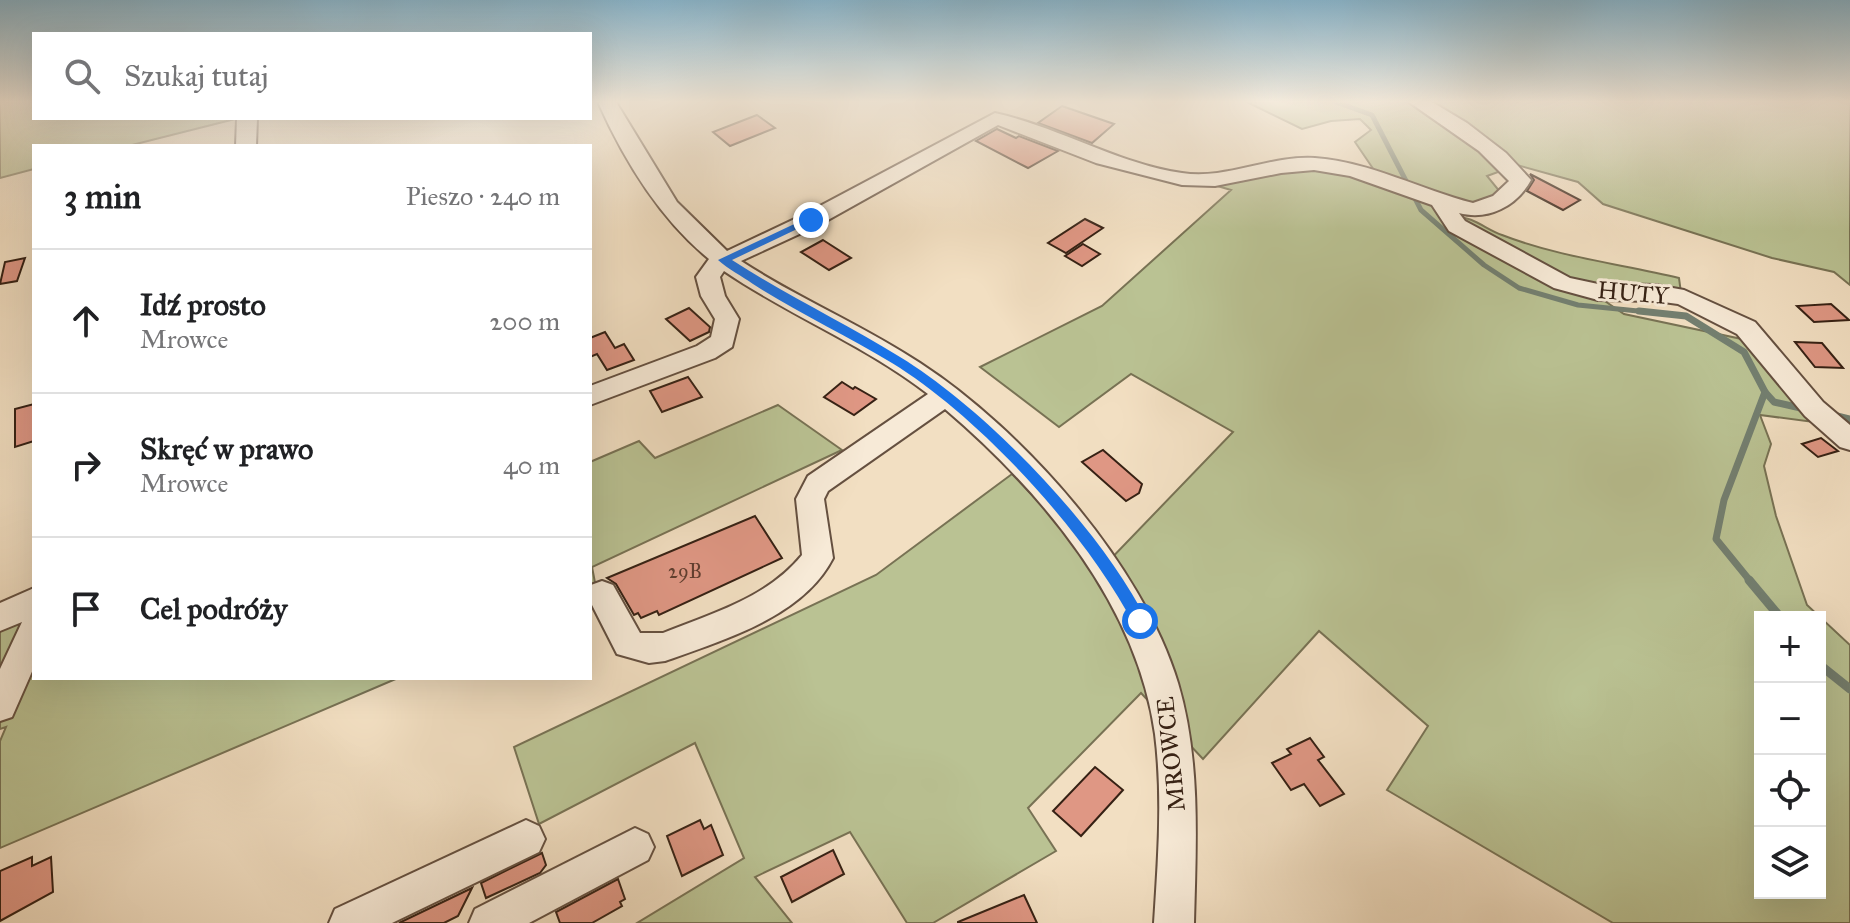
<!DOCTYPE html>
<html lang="pl">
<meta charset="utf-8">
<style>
body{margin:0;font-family:"IM FELL Great Primer",serif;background:#f2f2f2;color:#202124}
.controls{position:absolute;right:24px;bottom:24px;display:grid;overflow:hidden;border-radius:0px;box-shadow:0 8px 32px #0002}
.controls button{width:72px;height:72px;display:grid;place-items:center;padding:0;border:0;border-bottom:2px solid #e0e0e0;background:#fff;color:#202124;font:40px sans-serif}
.stop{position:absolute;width:24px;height:24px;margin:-18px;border:6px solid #1a73e8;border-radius:50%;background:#fff}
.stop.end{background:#1a73e8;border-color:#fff;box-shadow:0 2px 8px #0008}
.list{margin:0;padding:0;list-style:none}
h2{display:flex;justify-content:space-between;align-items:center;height:104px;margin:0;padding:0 32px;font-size:34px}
h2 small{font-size:26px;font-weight:400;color:#757577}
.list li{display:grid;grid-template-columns:52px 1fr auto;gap:24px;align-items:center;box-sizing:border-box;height:144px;padding:0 32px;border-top:2px solid #e0e0e0}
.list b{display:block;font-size:30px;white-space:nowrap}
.list p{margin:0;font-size:26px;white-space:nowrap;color:#757577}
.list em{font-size:26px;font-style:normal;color:#757577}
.icon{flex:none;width:44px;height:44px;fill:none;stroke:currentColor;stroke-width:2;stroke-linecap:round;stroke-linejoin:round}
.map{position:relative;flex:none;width:1850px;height:923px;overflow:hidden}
.search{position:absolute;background:#fff;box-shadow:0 8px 32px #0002;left:32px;top:32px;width:560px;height:88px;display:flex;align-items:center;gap:20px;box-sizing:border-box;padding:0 28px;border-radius:0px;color:#757577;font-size:30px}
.panel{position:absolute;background:#fff;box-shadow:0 8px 32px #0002;left:32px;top:144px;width:560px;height:536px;border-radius:0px}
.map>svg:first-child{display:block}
.green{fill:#bac293;stroke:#787254;stroke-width:2;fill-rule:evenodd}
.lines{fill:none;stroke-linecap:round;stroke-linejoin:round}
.stream-far2{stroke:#737f70;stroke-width:5}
.stream-far1{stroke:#737f70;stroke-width:7}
.stream{stroke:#737f70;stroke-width:9}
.building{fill:#df9784;stroke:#362114;stroke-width:2}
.minor-casing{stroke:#655040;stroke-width:4}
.minor{fill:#f7ead7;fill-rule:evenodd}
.route{fill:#1a73e8}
.labels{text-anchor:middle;stroke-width:6;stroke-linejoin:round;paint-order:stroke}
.number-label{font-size:20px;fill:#603e30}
.street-label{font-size:24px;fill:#362114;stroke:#f7ead7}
</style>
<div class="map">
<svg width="1850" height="923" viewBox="0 0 1850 923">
<rect width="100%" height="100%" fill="#f2dfc2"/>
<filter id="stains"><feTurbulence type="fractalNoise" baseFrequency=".0025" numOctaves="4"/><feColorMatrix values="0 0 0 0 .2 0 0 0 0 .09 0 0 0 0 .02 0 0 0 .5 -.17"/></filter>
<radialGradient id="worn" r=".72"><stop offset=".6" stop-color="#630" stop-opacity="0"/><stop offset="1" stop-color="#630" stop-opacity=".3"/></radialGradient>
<g class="green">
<polygon points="0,102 34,102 34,118 239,118 128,146 34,146 34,169 0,178"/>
<polygon points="1247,102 1850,102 1850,285 1834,272 1772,258 1603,204 1578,182 1517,165 1487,176 1501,193 1487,202 1468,204 1376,173 1355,142 1371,130 1360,119 1331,121 1302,129"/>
<path d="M 1311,166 L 1343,170 L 1431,198 L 1457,228 L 1596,295 L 1624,314 L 1751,341 L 1821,423 L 1760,415 L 1771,444 L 1764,466 L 1776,516 L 1807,605 L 1850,645 L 1850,923 L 1613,923 L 1387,790 L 1428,726 L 1319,631 L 1203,759 L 1141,693 L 1028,808 L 1056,851 L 933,923 L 907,923 L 850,832 L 755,877 L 792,923 L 637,923 L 744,858 L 695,743 L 539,824 L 514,747 L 876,575 L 1012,474 L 1102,568 L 1233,432 L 1131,374 L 1059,427 L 980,367 L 1102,306 L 1231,190 L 1214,185 ZM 1760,617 L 1820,617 L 1820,893 L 1760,893 Z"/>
<path d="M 1456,217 C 1472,216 1487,230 1502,235 C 1559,257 1620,264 1679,278 L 1681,293 L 1569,282 Z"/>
<polygon points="778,405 842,450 592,567 597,593 590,596 590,462 639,441 655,458"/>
<polygon points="22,619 8,659 34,653 34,678 398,678 0,848 0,741 6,727 0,729 0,629"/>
</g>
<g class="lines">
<polyline class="stream-far2" points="1336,102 1372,115 1421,210 1484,265 1519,288 1578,305 1658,313"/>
<g class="stream-far1">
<polyline points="1639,311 1686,316 1744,352 1765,392 1724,500 1716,539 1751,582"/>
<polyline points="1765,392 1774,402 1805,409"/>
<polyline points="1833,415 1850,419"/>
</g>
<g class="stream">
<polyline points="1749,580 1780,617"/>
<polyline points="1820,665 1850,689"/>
</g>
</g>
<g class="building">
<polygon points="1062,106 1114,124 1092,143 1038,123"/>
<polygon points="757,115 775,128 730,146 713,132"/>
<polygon points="997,129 1016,138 1019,136 1058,151 1028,168 976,141"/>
<polygon points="1530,174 1580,200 1563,210 1527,191 1534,180"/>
<polygon points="1085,219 1103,228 1066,253 1048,243"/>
<polygon points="823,240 851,258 829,270 801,252"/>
<polygon points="1083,244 1100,254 1082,266 1065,256"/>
<polygon points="25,258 17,281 0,284 5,262"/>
<polygon points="1831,304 1849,320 1814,322 1797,306"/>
<polygon points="689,308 710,327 709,332 690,341 666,319"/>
<polygon points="605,332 615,348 624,344 634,360 607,370 597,354 590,357 590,338"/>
<polygon points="1795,342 1822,343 1843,368 1815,367"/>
<polygon points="688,377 702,397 662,412 650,391"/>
<polygon points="842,382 853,389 855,387 876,399 854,415 824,397"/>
<polygon points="34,404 34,441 15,447 15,409"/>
<polygon points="1821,438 1838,451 1818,457 1802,444"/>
<polygon points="1103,450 1142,484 1139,493 1126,501 1082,462"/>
<polygon points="755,516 782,558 659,615 657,611 641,618 638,613 634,615 616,584 607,578"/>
<polygon points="1310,738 1324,757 1318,760 1344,794 1320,806 1304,784 1291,790 1272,763 1291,754 1287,749"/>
<polygon points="1095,767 1123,790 1081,836 1053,811"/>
<polygon points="700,820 704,829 711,825 723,855 682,876 667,836"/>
<polygon points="833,850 844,874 792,902 781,877"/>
<polygon points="542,853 546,865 540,873 486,898 481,883"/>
<polygon points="32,857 32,866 51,857 53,892 0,921 0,871"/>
<polygon points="618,879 625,899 620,902 622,906 592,923 560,923 556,912"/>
<polygon points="472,888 458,916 444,923 399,923"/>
<polygon points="1024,895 1037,923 958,923 958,922"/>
</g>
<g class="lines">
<defs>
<g id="minor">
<path d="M 598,102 L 616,102 L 677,202 L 727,251 L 803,215 L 995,113 C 1059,127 1116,163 1182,173 C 1227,180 1270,155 1315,158 C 1371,162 1421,190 1473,203 L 1493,196 L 1509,181 L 1479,151 L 1409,102 L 1432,102 L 1467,123 L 1506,153 L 1531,180 C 1517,206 1488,221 1459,213 L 1465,221 L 1570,278 L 1598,284 L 1656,285 L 1684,290 L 1755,322 L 1823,402 L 1850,425 L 1850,450 L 1840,447 L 1805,416 L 1737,334 L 1678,304 L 1656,301 L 1598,300 L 1554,288 L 1449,231 L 1432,205 L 1350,176 L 1314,170 L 1281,173 L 1215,186 L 1182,185 L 1096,163 L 998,125 L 819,225 L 741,261 C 799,299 863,325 920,363 C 1023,430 1142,564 1178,683 C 1201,760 1196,844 1194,923 L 1154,923 C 1158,861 1163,797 1155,734 C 1137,604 1042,492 945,409 L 828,491 L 824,499 L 833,558 C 803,617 723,640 665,661 L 649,663 L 617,654 L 590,601 L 591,585 L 602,581 L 613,585 L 640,633 L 663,633 C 713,613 767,598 802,555 L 796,499 L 808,476 L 928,394 C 865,345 790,316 724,271 L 720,277 L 725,296 L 739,319 L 732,347 L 715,358 L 590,405 L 590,386 L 697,346 L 711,337 L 715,319 L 701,296 L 696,277 L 709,259 C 659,218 624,160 598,102 Z"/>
<polygon points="237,118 257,118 256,146 236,146"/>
<polygon points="34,588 34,667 12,717 0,721 0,669 22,622 0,631 0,603"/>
<polygon points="526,820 539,826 545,839 539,852 392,923 329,923 335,909"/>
<polygon points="635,828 648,834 654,847 648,860 529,923 469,923 475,909"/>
</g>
</defs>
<use href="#minor" class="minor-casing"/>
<use href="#minor" class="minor"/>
</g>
<linearGradient id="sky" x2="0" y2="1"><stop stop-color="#89b8d1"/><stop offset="0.44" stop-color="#f9f1e4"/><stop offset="1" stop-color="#f9f1e4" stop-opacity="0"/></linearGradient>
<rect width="1850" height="231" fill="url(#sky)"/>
<path class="route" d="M 807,218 L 816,220 L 732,260 C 786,295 845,323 900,357 C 987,410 1102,530 1147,621 L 1145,625 L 1134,625 C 1087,534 980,417 892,363 C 846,335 798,313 753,284 C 742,276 728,269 718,260 Z"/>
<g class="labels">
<g class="number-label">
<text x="685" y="578">29B</text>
</g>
<g class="street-label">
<text transform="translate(1633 293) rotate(5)" y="8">HUTY</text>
<text transform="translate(1171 754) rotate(-96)" y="8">MROWCE</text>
</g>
</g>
<rect width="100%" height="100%" filter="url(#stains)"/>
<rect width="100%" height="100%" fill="url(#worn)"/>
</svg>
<div class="controls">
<button>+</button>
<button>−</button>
<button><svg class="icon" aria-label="locate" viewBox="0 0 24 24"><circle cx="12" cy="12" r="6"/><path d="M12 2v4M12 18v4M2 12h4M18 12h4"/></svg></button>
<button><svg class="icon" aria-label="layers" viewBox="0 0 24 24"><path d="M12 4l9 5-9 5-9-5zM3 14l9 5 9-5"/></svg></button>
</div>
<div class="stop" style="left:1140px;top:621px"></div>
<div class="stop end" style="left:811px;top:220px"></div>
<div class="search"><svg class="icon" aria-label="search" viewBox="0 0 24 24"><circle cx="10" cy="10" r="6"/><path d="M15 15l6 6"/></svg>Szukaj tutaj</div>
<section class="panel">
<h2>3 min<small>Pieszo · 240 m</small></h2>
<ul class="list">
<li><svg class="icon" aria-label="ahead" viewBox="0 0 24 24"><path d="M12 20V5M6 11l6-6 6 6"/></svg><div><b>Idź prosto</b><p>Mrowce</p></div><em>200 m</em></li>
<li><svg class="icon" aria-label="right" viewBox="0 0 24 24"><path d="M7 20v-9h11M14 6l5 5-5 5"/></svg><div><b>Skręć w prawo</b><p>Mrowce</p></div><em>40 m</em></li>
<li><svg class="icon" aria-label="arrive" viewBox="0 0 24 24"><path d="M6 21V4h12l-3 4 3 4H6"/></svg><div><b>Cel podróży</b></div></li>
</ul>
</section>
</div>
